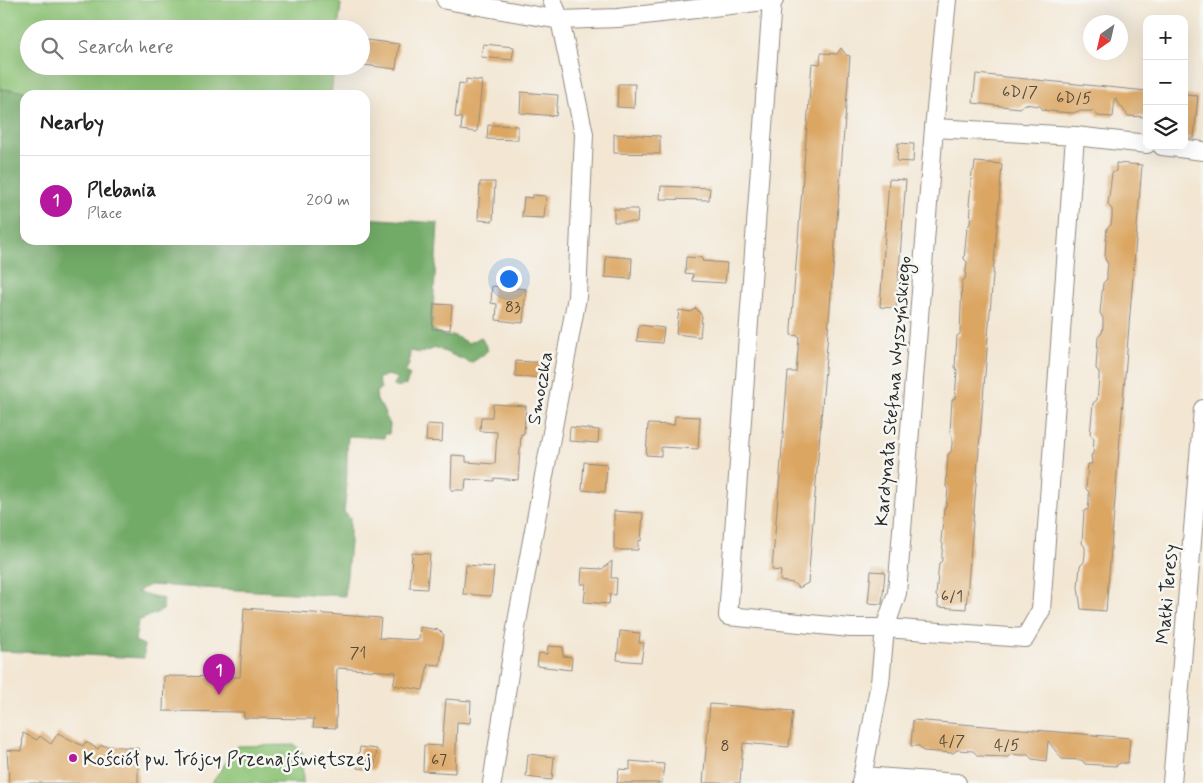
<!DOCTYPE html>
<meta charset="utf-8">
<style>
body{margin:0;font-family:Mynerve,sans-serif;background:#f6f6f6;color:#222}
.controls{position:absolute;right:15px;top:15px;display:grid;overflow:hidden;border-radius:10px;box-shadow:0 5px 20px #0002}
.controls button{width:45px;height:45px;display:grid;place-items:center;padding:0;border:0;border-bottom:1px solid #e0e0e0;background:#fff;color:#222;font:25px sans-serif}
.compass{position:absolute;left:1083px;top:15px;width:45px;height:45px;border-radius:50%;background:#fff;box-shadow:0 5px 20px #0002;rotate:214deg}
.you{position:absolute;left:508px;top:278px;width:18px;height:18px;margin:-12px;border:4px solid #fff;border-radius:50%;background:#1a73e8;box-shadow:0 0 0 8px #1a73e833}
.badge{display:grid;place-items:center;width:32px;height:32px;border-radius:50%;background:#b5179e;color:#fff;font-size:16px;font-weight:700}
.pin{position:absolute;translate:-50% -41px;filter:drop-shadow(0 1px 2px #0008)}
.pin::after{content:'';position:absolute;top:26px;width:18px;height:15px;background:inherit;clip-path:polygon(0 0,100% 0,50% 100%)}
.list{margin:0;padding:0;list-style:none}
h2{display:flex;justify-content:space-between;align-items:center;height:65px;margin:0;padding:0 20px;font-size:21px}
h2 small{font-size:16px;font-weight:400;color:#767676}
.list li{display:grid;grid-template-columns:32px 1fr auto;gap:15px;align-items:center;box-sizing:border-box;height:90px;padding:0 20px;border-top:1px solid #e0e0e0}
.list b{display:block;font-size:19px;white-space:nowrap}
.list p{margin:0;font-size:16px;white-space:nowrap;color:#767676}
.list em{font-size:16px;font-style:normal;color:#767676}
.icon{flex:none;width:28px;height:28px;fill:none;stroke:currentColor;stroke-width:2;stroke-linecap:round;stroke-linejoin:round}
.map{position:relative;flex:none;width:1203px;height:783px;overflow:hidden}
.search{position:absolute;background:#fff;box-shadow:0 5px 20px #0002;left:20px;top:20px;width:350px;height:55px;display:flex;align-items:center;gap:12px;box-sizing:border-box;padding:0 18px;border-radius:28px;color:#767676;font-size:19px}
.panel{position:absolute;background:#fff;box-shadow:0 5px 20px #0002;left:20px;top:90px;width:350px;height:155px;border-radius:15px}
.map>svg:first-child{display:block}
.green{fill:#8ec477;stroke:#5c7851}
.forest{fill:#72aa68;stroke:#4e6a4a}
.building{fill:#dba662}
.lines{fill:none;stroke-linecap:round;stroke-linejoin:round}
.street-casing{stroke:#8f8980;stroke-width:20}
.street{stroke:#fff;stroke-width:18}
.poi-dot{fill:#b5179e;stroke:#f6f6f2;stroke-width:2}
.labels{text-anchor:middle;stroke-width:5;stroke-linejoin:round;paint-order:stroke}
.number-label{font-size:16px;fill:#574a39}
.street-label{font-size:19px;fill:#2b2b2b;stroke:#f6f6f2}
.poi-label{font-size:19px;fill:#2b2b2b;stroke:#f6f6f2;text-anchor:start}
</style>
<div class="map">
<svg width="1203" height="783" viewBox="0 0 1203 783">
<rect width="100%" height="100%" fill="#f6f6f2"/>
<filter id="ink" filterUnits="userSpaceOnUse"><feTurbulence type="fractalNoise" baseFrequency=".02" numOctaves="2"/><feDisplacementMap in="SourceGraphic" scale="10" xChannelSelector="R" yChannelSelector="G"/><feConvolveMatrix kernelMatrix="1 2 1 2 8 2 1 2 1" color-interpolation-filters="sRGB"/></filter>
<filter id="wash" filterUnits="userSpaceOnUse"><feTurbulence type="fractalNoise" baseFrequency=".0096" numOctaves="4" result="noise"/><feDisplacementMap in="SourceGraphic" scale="20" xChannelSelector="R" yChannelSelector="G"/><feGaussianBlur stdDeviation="1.12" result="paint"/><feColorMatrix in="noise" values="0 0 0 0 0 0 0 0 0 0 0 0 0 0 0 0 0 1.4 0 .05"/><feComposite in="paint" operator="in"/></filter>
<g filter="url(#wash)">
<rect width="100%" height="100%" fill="#f3e7d4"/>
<g class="green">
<polygon points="0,0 333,0 341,4 338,29 29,29 29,66 334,66 331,95 62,95 0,89"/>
<polygon points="295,745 302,752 303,783 212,783 237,746"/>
</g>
<path class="forest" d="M 0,89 L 62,95 L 25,95 L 25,240 L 365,240 L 365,218 L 438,223 L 432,329 L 444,336 L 455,336 L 468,343 L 481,337 L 488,350 L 483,355 L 471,363 L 436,348 L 421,353 L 410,351 L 409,364 L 405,372 L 410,375 L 406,385 L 395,387 L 394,384 L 398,378 L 387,375 L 378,379 L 381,388 L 376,392 L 377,401 C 383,406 385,417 390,424 L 389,434 L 385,434 L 384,438 L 348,436 C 346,461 348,487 344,512 L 350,518 L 350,543 L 345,596 L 149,585 L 137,592 L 164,599 L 163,610 L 138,621 L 135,641 L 144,645 L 144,658 L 0,651 Z"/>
<g id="blocks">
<g class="building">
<polygon points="366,40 399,44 396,69 364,65"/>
<polygon points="483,44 514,47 512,60 481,57"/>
<polygon points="841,48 846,55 850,56 808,583 799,588 793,583 780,581 781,571 772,570 779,485 788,372 796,372 797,362 799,336 791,335 791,328 812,63 820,64 821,53 837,54"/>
<polygon points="976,74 1147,91 1147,117 1128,116 1115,98 1113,117 1098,116 1094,111 1078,111 1074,113 1059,112 1043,110 1040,106 1032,105 1025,104 1020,108 973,103"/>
<polygon points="466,79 482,81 477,132 461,130 462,118 455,117 459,83 466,84"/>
<polygon points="618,84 635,84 634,108 617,107"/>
<polygon points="521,92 558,95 556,116 520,113"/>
<polygon points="1184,95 1198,96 1194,138 1184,138"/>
<polygon points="488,125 518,126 518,140 487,139"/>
<polygon points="614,134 660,136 660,154 614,153"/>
<polygon points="898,143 914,144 913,162 897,161"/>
<polygon points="975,162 1002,164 966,609 938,607 938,598 936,596 939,563 942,561 942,553 943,544 941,541 944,509 946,506 947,498 948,489 946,487 948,454 951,452 952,444 952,436 950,432 952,400 955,398 957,370 955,367 957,336 960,334 962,281 965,279 967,262 964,259 967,227 970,224 971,207 969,205 972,172 974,170"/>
<polygon points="1116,163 1142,165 1106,611 1081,609 1078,587 1080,566 1084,562 1085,555 1085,547 1082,543 1084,511 1088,509 1089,501 1089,492 1086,489 1088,464 1092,464 1091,455 1093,454 1094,438 1090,435 1093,403 1097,400 1099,379 1099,372 1096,369 1097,352 1098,337 1102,333 1103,326 1103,318 1100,313 1103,283 1107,279 1107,272 1108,264 1105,259 1106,239 1107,228 1111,225 1112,217 1112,209 1108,205 1112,173 1116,171"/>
<polygon points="889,179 906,180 896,308 880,307"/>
<polygon points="480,182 495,182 493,221 478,220"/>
<polygon points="661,186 710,188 709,200 660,199"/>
<polygon points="532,195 546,196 544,218 522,217 524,197 532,198"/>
<polygon points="614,209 638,209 637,222 614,222"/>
<polygon points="606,256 632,258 631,279 605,277"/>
<polygon points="686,257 703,258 702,261 727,263 725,283 692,281 693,274 685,273"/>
<polygon points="492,286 526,289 523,323 496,320 497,304 491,303"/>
<polygon points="434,304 452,305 450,330 432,329"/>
<polygon points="696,308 702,316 700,337 676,334 679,310 691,312"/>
<polygon points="639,325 664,328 662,343 637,341"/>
<polygon points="516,361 546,363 545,378 515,376"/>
<polygon points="493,404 526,406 524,434 521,434 518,480 494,478 494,481 466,479 465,490 451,490 452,455 466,456 466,462 495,464 497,432 480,431 481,417 492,417"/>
<polygon points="675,416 700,417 698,449 661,447 661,456 646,455 648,424 674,425"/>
<polygon points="427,424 443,425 442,442 426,441"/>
<polygon points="570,427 599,430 598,443 569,441"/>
<polygon points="584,462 607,464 605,492 582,490"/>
<polygon points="614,511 643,513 641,541 638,541 638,550 614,550"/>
<polygon points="412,553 430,554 427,589 410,588"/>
<polygon points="612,561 611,578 617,578 616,595 610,594 609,604 584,602 586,584 581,584 582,568 602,569"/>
<polygon points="466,565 494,567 491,596 463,594"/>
<polygon points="871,571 885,572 882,604 868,603"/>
<polygon points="244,608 381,618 379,638 419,640 420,627 439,630 444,635 440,665 428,664 423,690 393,685 396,672 337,668 336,728 313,727 314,719 244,718 244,712 163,711 164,676 240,677"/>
<polygon points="620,631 640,633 639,643 644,643 641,662 617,660"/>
<polygon points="548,646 563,647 563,656 572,657 571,670 537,666 539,653 547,654"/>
<polygon points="446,699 471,701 470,723 457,722 455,773 423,771 424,745 442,746"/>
<polygon points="710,704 793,711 789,747 743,743 740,783 703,783"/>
<polygon points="913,720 1130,738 1128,763 1120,763 1116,766 1100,765 1085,764 1082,760 1062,759 1048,741 1046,761 1032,759 1028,755 1020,755 1011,754 1008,757 978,756 973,751 957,750 953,753 923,751 919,746 911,746"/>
<polygon points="23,733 37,740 40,736 51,744 58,733 83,746 86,742 98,749 101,745 105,746 138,748 138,783 9,783 7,750 22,751"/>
<polygon points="360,747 377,749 374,770 357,768"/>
<polygon points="528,754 554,757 552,780 526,777"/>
<polygon points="630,761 664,764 662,783 617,783 619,769 630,770"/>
</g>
</g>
</g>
<g filter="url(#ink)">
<use href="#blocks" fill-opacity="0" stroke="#8f8980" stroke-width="1"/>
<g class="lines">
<defs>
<g id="street">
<polyline points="446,0 560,20 618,18 774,0"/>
<polyline points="772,0 728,616 851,628 885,628 1025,638 1041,610 1075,136"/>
<polyline points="934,128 1075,136 1147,144"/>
<polyline points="1162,146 1203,151"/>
<polyline points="863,776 957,783"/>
<polyline points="492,783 517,622 577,297 584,134 560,20 552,0"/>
<polyline points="861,783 880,683 885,628 897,593 934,128 947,0"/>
<polyline points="1172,783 1203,409"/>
</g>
</defs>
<use href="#street" class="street-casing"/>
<use href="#street" class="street"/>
</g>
</g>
<circle class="poi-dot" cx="73" cy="758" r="5"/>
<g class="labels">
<g class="number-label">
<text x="1020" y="97">6D/7</text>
<text x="1074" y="103">6D/5</text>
<text x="513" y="312">83</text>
<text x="952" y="601">6/1</text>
<text x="358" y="658">71</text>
<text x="952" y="746">4/7</text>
<text x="1007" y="750">4/5</text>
<text x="725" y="751">8</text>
<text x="439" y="765">67</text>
</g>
<g class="street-label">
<text transform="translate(539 388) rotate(-80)" y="7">Smoczka</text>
<text transform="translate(892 391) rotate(-85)" y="7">Kardynała Stefana Wyszyńskiego</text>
<text transform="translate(1166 594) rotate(-85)" y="7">Matki Teresy</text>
</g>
<g class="poi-label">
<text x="83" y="765">Kościół pw. Trójcy Przenajświętszej</text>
</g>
</g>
</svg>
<div class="controls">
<button>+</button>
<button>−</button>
<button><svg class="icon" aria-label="layers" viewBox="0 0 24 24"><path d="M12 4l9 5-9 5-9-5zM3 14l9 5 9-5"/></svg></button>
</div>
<svg class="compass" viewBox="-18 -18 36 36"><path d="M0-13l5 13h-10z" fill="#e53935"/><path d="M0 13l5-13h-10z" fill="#767676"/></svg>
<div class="you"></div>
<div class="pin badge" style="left:219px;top:695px">1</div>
<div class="search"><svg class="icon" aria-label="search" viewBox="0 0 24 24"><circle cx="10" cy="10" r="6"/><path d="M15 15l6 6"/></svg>Search here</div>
<section class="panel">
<h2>Nearby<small></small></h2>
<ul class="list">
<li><span class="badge">1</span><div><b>Plebania</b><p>Place</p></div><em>200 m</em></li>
</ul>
</section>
</div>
